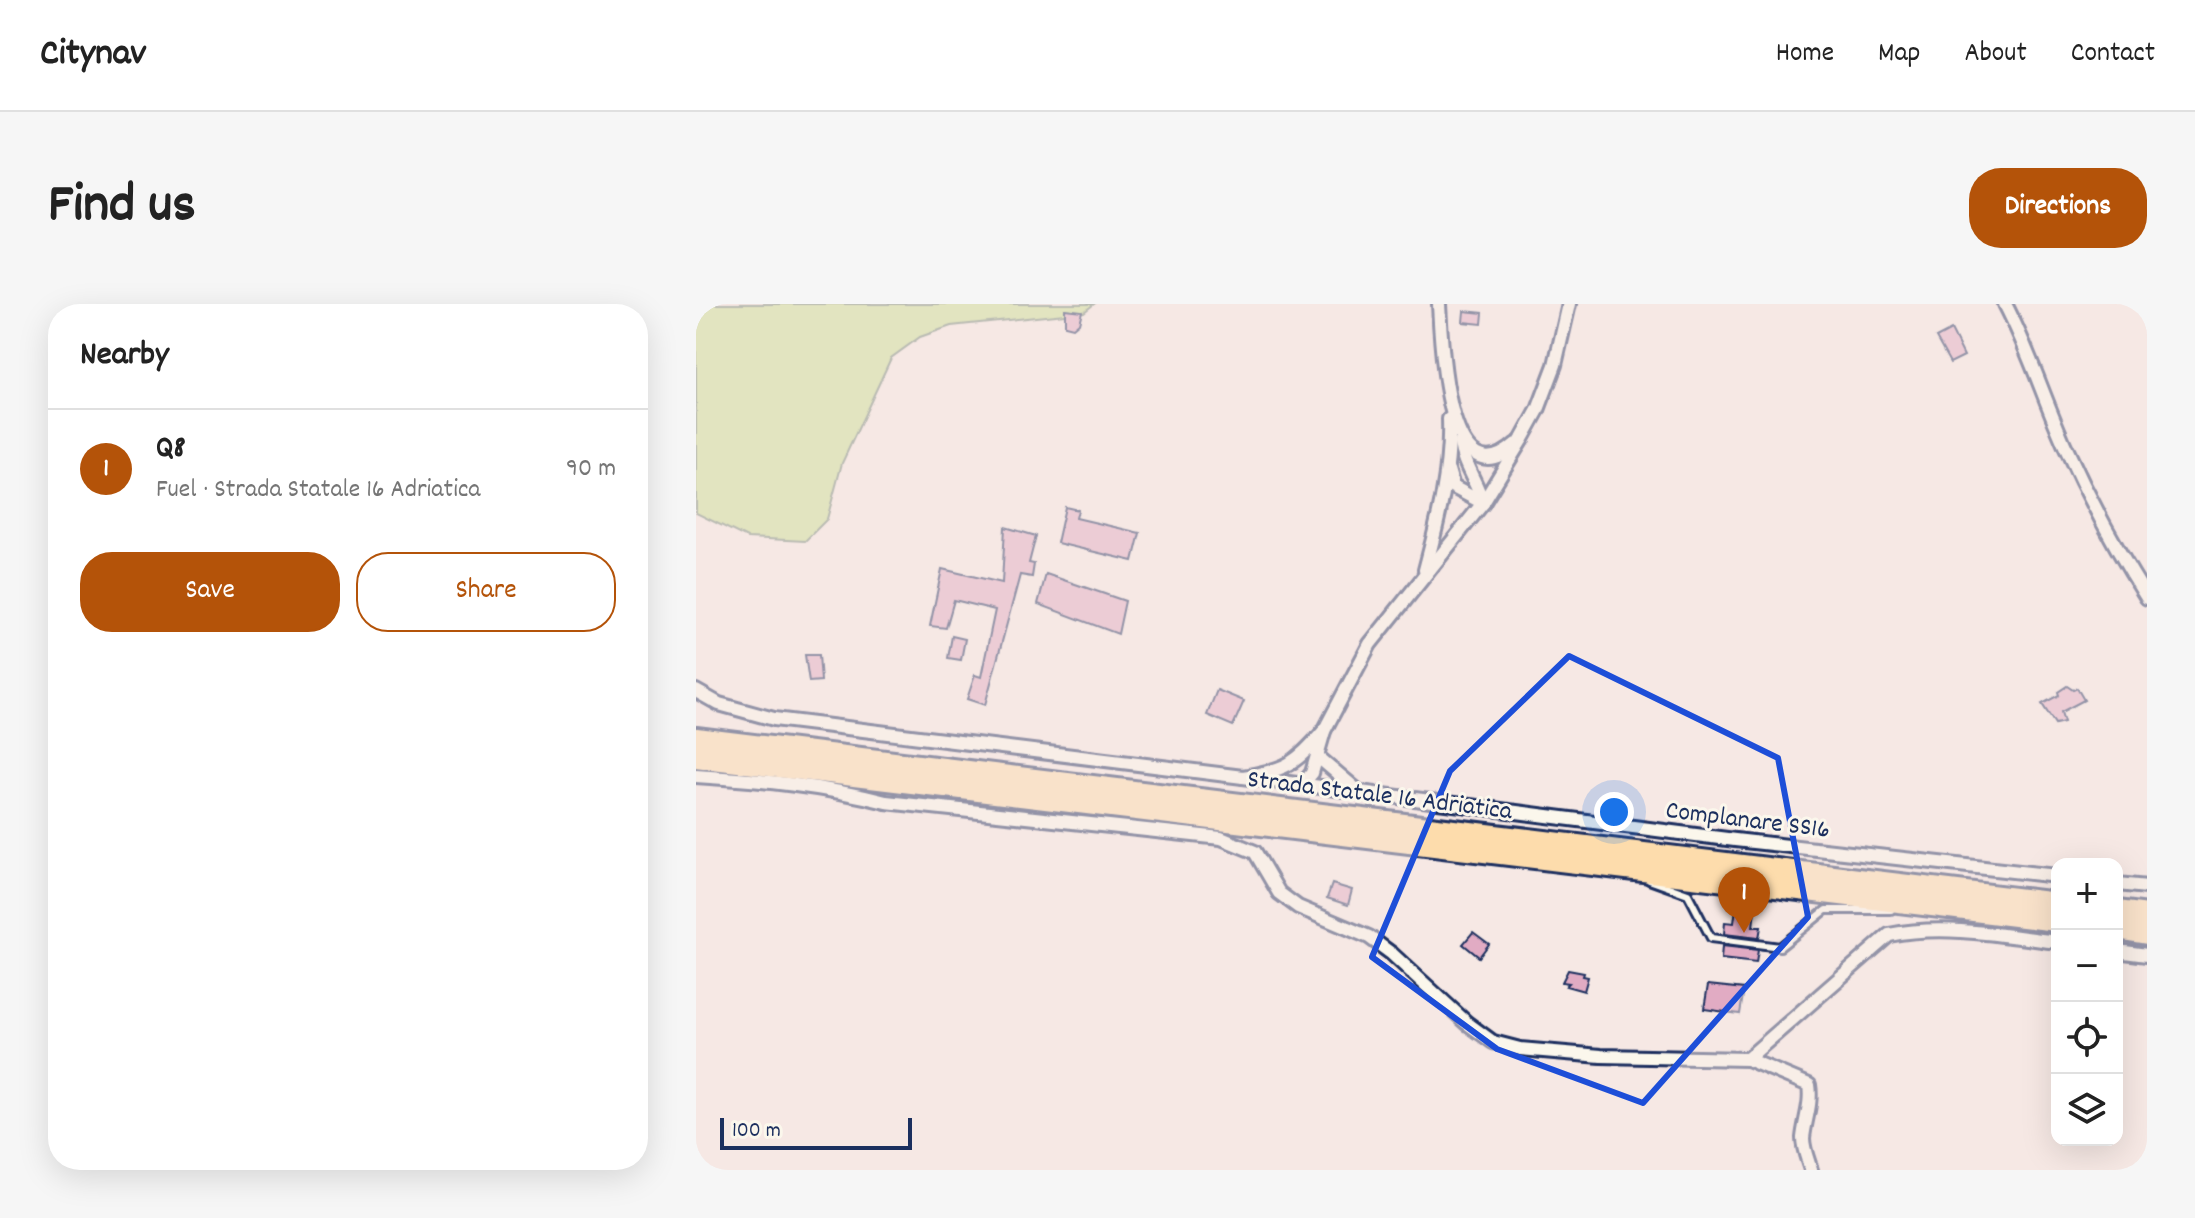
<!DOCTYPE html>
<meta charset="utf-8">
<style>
body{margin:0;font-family:Dekko,sans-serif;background:#f6f6f6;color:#222}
.controls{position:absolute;right:24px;bottom:24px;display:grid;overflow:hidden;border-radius:16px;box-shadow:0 8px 32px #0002}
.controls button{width:72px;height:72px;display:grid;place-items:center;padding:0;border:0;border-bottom:2px solid #e0e0e0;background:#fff;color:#222;font:40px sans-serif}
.scale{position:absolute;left:24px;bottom:20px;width:192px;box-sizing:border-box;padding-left:8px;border:4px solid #1b2f5e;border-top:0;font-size:22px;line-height:28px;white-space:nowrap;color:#1b2f5e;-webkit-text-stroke:6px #fbf7ec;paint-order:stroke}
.you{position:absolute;left:918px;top:508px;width:28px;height:28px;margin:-20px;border:6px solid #fff;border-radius:50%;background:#1a73e8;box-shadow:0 0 0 12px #1a73e833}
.badge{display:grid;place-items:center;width:52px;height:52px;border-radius:50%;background:#b45309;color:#fff;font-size:26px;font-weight:700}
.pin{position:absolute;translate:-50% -66px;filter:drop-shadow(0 2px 4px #0008)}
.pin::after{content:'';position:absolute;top:42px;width:28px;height:24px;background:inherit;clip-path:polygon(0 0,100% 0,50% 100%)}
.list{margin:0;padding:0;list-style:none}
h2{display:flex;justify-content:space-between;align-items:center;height:104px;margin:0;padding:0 32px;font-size:34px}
h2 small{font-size:26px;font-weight:400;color:#767676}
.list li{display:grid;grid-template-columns:52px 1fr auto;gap:24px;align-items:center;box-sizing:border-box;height:120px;padding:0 32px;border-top:2px solid #e0e0e0}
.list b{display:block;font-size:30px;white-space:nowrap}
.list p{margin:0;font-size:26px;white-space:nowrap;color:#767676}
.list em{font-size:26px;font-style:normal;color:#767676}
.actions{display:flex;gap:16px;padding:24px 32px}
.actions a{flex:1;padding:18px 0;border:2px solid #b45309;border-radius:32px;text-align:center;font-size:28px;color:#b45309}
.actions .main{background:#b45309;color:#fff}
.icon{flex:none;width:44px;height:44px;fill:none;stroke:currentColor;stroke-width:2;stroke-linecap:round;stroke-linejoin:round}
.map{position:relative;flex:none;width:1451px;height:866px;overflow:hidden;border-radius:32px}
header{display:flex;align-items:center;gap:48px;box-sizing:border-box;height:112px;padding:0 40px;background:#fff;border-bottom:2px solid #e0e0e0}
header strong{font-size:38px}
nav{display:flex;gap:44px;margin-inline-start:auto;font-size:28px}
.intro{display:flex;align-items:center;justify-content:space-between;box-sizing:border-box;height:192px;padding:0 48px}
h1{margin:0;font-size:56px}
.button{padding:20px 36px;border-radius:32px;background:#b45309;color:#fff;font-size:28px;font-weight:700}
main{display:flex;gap:48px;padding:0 48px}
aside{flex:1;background:#fff;border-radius:32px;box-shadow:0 8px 32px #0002}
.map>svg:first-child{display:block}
.green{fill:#c9df94;stroke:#728779;stroke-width:2}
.building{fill:#e1abc3;stroke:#1b2f5e;stroke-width:2}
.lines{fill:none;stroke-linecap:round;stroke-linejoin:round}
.lane-casing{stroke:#1b2f5e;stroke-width:12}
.street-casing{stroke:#1b2f5e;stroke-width:18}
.highway-casing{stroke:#1b2f5e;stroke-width:28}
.lane{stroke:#fbf7ec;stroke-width:6}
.street{stroke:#fbf7ec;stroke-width:12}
.highway{stroke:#fddcac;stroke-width:22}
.marked{fill:none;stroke:#1d4ed8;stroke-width:6;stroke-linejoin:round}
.labels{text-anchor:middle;stroke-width:6;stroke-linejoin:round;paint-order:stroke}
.street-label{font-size:26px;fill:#1b2f5e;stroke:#fbf7ec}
</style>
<header>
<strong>Citynav</strong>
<nav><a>Home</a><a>Map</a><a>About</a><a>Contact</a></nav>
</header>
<div class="intro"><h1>Find us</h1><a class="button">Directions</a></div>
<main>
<aside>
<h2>Nearby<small></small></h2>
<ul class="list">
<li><span class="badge">1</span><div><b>Q8</b><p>Fuel · Strada Statale 16 Adriatica</p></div><em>90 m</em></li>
</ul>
<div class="actions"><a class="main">Save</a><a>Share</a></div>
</aside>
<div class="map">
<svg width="1451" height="866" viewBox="0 0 1451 866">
<rect width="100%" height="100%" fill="#f6e8e4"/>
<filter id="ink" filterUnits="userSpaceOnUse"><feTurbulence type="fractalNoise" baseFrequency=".0125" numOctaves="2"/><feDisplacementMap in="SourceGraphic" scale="16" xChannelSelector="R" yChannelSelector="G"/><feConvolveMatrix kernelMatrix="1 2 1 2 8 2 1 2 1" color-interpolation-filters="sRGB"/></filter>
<g filter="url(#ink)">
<polygon class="green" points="0,0 398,0 388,8 255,22 224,33 195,54 146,159 131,215 109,237 51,234 0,209"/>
<g class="building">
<polygon points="369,5 386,7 383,19 377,24 369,22"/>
<polygon points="768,7 787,9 786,20 767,18"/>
<polygon points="1255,26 1268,52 1254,59 1240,34"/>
<polygon points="369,203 382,206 380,214 444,229 437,257 361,239"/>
<polygon points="309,223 340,232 333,259 338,260 336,273 324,271 289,401 271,395 279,371 285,373 299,306 258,296 250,324 234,322 246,265 306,279"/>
<polygon points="350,270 429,297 422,330 342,300"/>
<polygon points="256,332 269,335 265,356 252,354"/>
<polygon points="109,351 123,351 125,377 113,378"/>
<polygon points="1371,382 1377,386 1381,384 1388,396 1365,408 1368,418 1359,420 1346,400 1363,391 1362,388"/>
<polygon points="521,386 548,397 537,422 511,411"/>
<polygon points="636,580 656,586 652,601 631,594"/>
<polygon points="1040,604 1059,606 1057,623 1065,623 1063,634 1028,630 1029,618 1038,619"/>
<polygon points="777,628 793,640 783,653 767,640"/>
<polygon points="1026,642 1062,646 1060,659 1025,655"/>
<polygon points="872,666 888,669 887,672 892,673 888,687 870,682 873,679 866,678"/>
<polygon points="1012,681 1048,685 1044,710 1008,705"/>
</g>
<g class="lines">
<defs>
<polyline id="lane" points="953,576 992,590 1015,634 1084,643 1130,606 1195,606"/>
<g id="street">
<path d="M 743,0 C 745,37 750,202 820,140"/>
<path d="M 1309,0 C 1333,46 1348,95 1369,142 C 1393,195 1420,245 1451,294"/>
<path d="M 764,139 C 767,161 781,178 787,199"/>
<polyline points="752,166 757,183 787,199"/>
<path d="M 729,266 C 742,217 755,166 753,115"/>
<path d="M 0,387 L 23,400 L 78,415 L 547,473 C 591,466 599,460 628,427"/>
<polyline points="621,452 661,486"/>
<path d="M 0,472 C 65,476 127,482 190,498 L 525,534 L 559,548 L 583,589 L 602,603 L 673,633 L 696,650 L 771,719 L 797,738 L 824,745 L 905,752 L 1051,755 L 1193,631 C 1248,620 1306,631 1361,638"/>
<polyline points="547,473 1039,536 1361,572"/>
<polyline points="607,480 616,469 628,427 674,340 787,199 826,135 842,106 859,61 873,0"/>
<polyline points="1421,580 1451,583"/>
<polyline points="1421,647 1451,651"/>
<path d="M 1051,755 L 1113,781 C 1116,800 1109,815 1107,834 C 1107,845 1112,856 1115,866"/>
</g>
<g id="highway">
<polyline points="0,435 1361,600"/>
<polyline points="0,452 1361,616"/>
<polyline points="1421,608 1451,612"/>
<polyline points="1421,624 1451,629"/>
</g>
</defs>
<use href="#lane" class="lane-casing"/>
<use href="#street" class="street-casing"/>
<use href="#highway" class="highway-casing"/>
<use href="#lane" class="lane"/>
<use href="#street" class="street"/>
<use href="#highway" class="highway"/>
</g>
</g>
<path d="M0 0H1451V866H0ZM 873,352 L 1082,454 L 1112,613 L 947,799 L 801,745 L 676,653 L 754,467 Z" fill="#f6e8e4" fill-opacity=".55" fill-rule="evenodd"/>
<path class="marked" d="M 873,352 L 1082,454 L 1112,613 L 947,799 L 801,745 L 676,653 L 754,467 Z"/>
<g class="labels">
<g class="street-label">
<text transform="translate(684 489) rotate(7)" y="9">Strada Statale 16 Adriatica</text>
<text transform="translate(1052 514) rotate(7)" y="9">Complanare SS16</text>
</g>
</g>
</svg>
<div class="controls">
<button>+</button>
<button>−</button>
<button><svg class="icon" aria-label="locate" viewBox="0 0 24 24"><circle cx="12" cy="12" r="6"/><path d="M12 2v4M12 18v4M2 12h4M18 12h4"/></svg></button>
<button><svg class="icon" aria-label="layers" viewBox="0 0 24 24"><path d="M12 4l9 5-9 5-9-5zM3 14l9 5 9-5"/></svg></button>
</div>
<div class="scale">100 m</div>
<div class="you"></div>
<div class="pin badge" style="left:1048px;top:629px">1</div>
</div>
</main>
